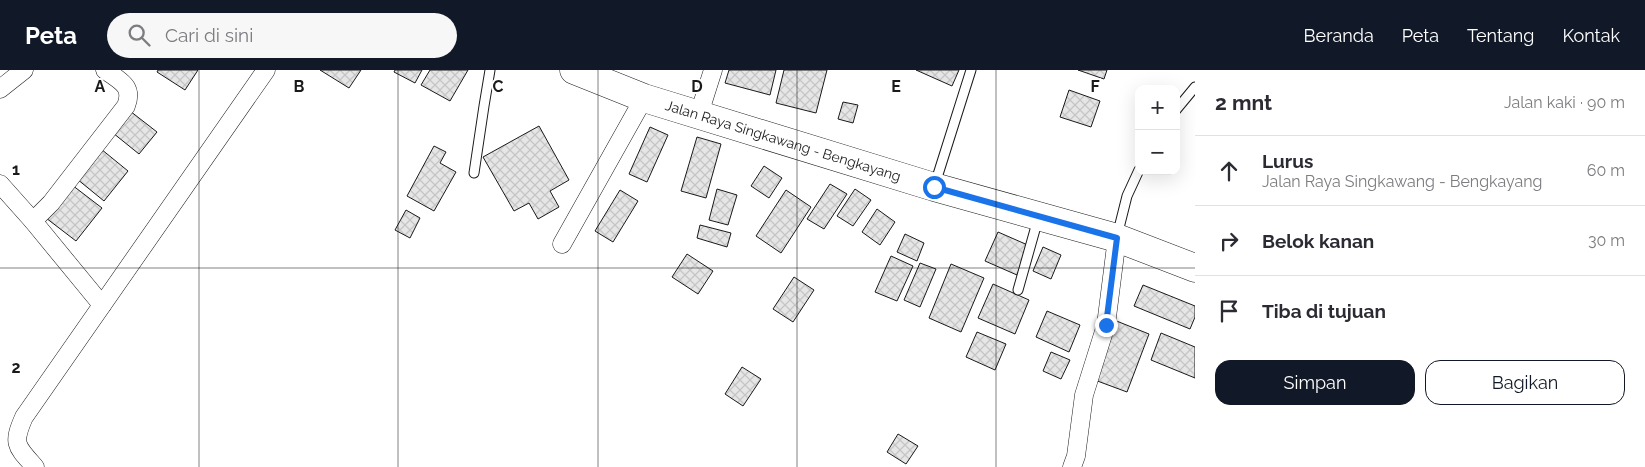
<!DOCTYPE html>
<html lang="id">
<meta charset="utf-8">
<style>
body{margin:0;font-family:Raleway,sans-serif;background:#f7f7f7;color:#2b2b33}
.controls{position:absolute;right:15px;top:15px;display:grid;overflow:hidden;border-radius:10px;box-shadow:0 5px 20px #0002}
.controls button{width:45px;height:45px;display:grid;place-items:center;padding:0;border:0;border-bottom:1px solid #e1e1e2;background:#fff;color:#2b2b33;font:25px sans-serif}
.stop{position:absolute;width:15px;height:15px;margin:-11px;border:4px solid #1a73e8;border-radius:50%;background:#fff}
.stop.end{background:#1a73e8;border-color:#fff;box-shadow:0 1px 5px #0008}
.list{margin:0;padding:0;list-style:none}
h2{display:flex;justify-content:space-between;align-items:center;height:65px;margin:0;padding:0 20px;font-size:21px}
h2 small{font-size:16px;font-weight:400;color:#7c7c81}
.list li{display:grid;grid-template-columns:32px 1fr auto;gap:15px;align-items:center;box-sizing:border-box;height:70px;padding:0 20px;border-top:1px solid #e1e1e2}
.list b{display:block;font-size:19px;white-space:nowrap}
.list p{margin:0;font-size:16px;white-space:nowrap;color:#7c7c81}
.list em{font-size:16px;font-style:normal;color:#7c7c81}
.actions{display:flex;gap:10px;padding:15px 20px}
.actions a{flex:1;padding:11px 0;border:1px solid #111827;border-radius:15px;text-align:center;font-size:18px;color:#111827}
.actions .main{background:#111827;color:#fff}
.icon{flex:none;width:28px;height:28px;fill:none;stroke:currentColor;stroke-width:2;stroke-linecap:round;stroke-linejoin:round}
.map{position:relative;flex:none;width:1195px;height:397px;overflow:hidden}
header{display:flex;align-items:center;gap:30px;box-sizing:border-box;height:70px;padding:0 25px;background:#111827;color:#fff}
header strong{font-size:24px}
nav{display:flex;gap:28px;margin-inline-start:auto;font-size:18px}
.search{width:350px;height:45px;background:#f7f7f7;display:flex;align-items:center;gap:12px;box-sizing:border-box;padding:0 18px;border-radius:28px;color:#7c7c81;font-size:19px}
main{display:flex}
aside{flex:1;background:#fff}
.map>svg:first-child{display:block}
.building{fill:url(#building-cross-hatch);stroke:#1a1a1a}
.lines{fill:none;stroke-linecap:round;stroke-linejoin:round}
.lane-casing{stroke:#1a1a1a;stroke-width:11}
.street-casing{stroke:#1a1a1a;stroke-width:19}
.primary-casing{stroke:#1a1a1a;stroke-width:29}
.lane{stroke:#fff;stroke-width:9}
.street{stroke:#fff;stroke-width:18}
.primary{stroke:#fff;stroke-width:28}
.route{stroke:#1a73e8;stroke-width:6}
.grid{fill:none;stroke:#1a1a1a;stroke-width:1;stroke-opacity:0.55}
.labels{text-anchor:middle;stroke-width:4;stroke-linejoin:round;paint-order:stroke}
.street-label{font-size:14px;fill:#1a1a1a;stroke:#fff}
.grid-label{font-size:16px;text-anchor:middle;font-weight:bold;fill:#1a1a1a;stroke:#fff;stroke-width:4;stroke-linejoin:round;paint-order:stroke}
</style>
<header>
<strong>Peta</strong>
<div class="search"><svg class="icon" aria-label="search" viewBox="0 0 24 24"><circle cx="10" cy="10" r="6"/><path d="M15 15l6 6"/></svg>Cari di sini</div>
<nav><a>Beranda</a><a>Peta</a><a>Tentang</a><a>Kontak</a></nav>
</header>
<main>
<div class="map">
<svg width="1195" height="397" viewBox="0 0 1195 397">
<defs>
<pattern id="building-cross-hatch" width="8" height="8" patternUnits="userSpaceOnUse" patternTransform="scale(1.25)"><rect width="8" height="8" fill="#e6e6e6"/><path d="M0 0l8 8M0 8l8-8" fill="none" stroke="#c5c5c5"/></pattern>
</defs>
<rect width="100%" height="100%" fill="#fff"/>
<g class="building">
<polygon points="158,0 198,0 185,20 157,2"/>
<polygon points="320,0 361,0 349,18"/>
<polygon points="395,0 422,0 415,13 394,2"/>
<polygon points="430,0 468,0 450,31 421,15"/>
<polygon points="729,0 776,0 770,25 725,13"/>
<polygon points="784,0 827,0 816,43 776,33"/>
<polygon points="916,0 959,0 952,16"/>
<polygon points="1078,0 1107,0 1104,9"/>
<polygon points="1069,20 1100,31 1091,57 1060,47"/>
<polygon points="843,32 858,35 853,53 838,49"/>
<polygon points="130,41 157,62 139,84 113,63"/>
<polygon points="539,56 569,110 550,121 559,137 538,149 529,133 514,141 483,87"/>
<polygon points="650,57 668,65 647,112 629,104"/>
<polygon points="697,67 721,74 706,128 681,121"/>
<polygon points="434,76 446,82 440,93 456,102 434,141 407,126"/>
<polygon points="101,79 128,101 104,131 77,109"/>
<polygon points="764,96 782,108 769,128 751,116"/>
<polygon points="830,114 847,124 824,159 807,149"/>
<polygon points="72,115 102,138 76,171 46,148"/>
<polygon points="717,119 737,125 728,155 709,150"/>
<polygon points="855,119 871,130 853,156 837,146"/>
<polygon points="620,120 638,131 613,172 595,161"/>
<polygon points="786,120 811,137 781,183 756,166"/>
<polygon points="877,139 895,152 880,175 862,162"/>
<polygon points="406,140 420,148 410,168 395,160"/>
<polygon points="700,155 731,163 727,177 697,168"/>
<polygon points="998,162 1030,176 1017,205 985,191"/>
<polygon points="905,164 924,173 917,191 897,182"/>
<polygon points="1043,177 1061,185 1051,209 1033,201"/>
<polygon points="687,184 713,201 698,224 672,207"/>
<polygon points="891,186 913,196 897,231 875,222"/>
<polygon points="920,193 936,199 920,237 904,230"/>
<polygon points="951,194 984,208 961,262 929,248"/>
<polygon points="794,207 814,220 793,252 773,239"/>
<polygon points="993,214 1029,230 1015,264 978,248"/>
<polygon points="1143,215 1195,236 1195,247 1190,259 1134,236"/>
<polygon points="1047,241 1080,255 1069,282 1036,267"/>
<polygon points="1114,250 1149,264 1127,322 1092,309"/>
<polygon points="977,262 1006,274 995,300 966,287"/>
<polygon points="1161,263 1195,277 1195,308 1151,290"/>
<polygon points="1051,282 1070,290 1061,309 1043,301"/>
<polygon points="742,297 761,309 743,336 725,324"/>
<polygon points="898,364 918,376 906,394 887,382"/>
</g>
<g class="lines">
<defs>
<g id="lane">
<polyline points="1176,40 1195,17"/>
<polyline points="474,103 484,36 490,0"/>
<polyline points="935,114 971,0"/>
<polyline points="1117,166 1127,126 1139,100"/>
<polyline points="1018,220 1038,149"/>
</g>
<g id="street">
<polyline points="0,19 24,0"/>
<polyline points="699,44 713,0"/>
<path d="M 0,114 L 33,151 L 51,133 L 126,36 C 134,16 120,11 105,0"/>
<polyline points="33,151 102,235"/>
<polyline points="562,174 644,28"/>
<path d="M 35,397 C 16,376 12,374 24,347 L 266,0"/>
<polyline points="1072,397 1076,386 1084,325 1106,255 1117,168"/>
</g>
<g id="primary">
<path id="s1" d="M 574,0 L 644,28 L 934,117 L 1117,168 L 1195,198"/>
</g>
</defs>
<use href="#lane" class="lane-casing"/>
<use href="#street" class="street-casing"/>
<use href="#primary" class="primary-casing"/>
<use href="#lane" class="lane"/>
<use href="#street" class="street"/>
<use href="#primary" class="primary"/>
</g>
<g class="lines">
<polyline class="route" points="934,117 1117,168 1106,255"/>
</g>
<path class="grid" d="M 199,0 L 199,397M 398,0 L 398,397M 598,0 L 598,397M 797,0 L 797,397M 996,0 L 996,397M 0,198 L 1195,198"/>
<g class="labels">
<g class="street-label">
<text dy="5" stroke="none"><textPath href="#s1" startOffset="221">Jalan Raya Singkawang - Bengkayang</textPath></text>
</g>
</g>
<g class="grid-label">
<text x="100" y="22">A</text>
<text x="299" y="22">B</text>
<text x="498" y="22">C</text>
<text x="697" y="22">D</text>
<text x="896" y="22">E</text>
<text x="1095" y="22">F</text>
<text x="16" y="105">1</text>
<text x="16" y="303">2</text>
</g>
</svg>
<div class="controls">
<button>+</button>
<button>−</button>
</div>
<div class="stop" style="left:934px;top:117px"></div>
<div class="stop end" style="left:1106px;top:255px"></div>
</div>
<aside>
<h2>2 mnt<small>Jalan kaki · 90 m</small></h2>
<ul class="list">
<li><svg class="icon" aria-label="ahead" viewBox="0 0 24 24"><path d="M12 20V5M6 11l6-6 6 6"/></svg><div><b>Lurus</b><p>Jalan Raya Singkawang - Bengkayang</p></div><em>60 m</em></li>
<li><svg class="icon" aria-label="right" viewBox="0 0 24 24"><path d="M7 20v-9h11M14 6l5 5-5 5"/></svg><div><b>Belok kanan</b></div><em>30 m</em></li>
<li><svg class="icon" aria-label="arrive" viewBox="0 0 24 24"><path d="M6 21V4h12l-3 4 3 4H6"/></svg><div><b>Tiba di tujuan</b></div></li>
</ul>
<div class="actions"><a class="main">Simpan</a><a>Bagikan</a></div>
</aside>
</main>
